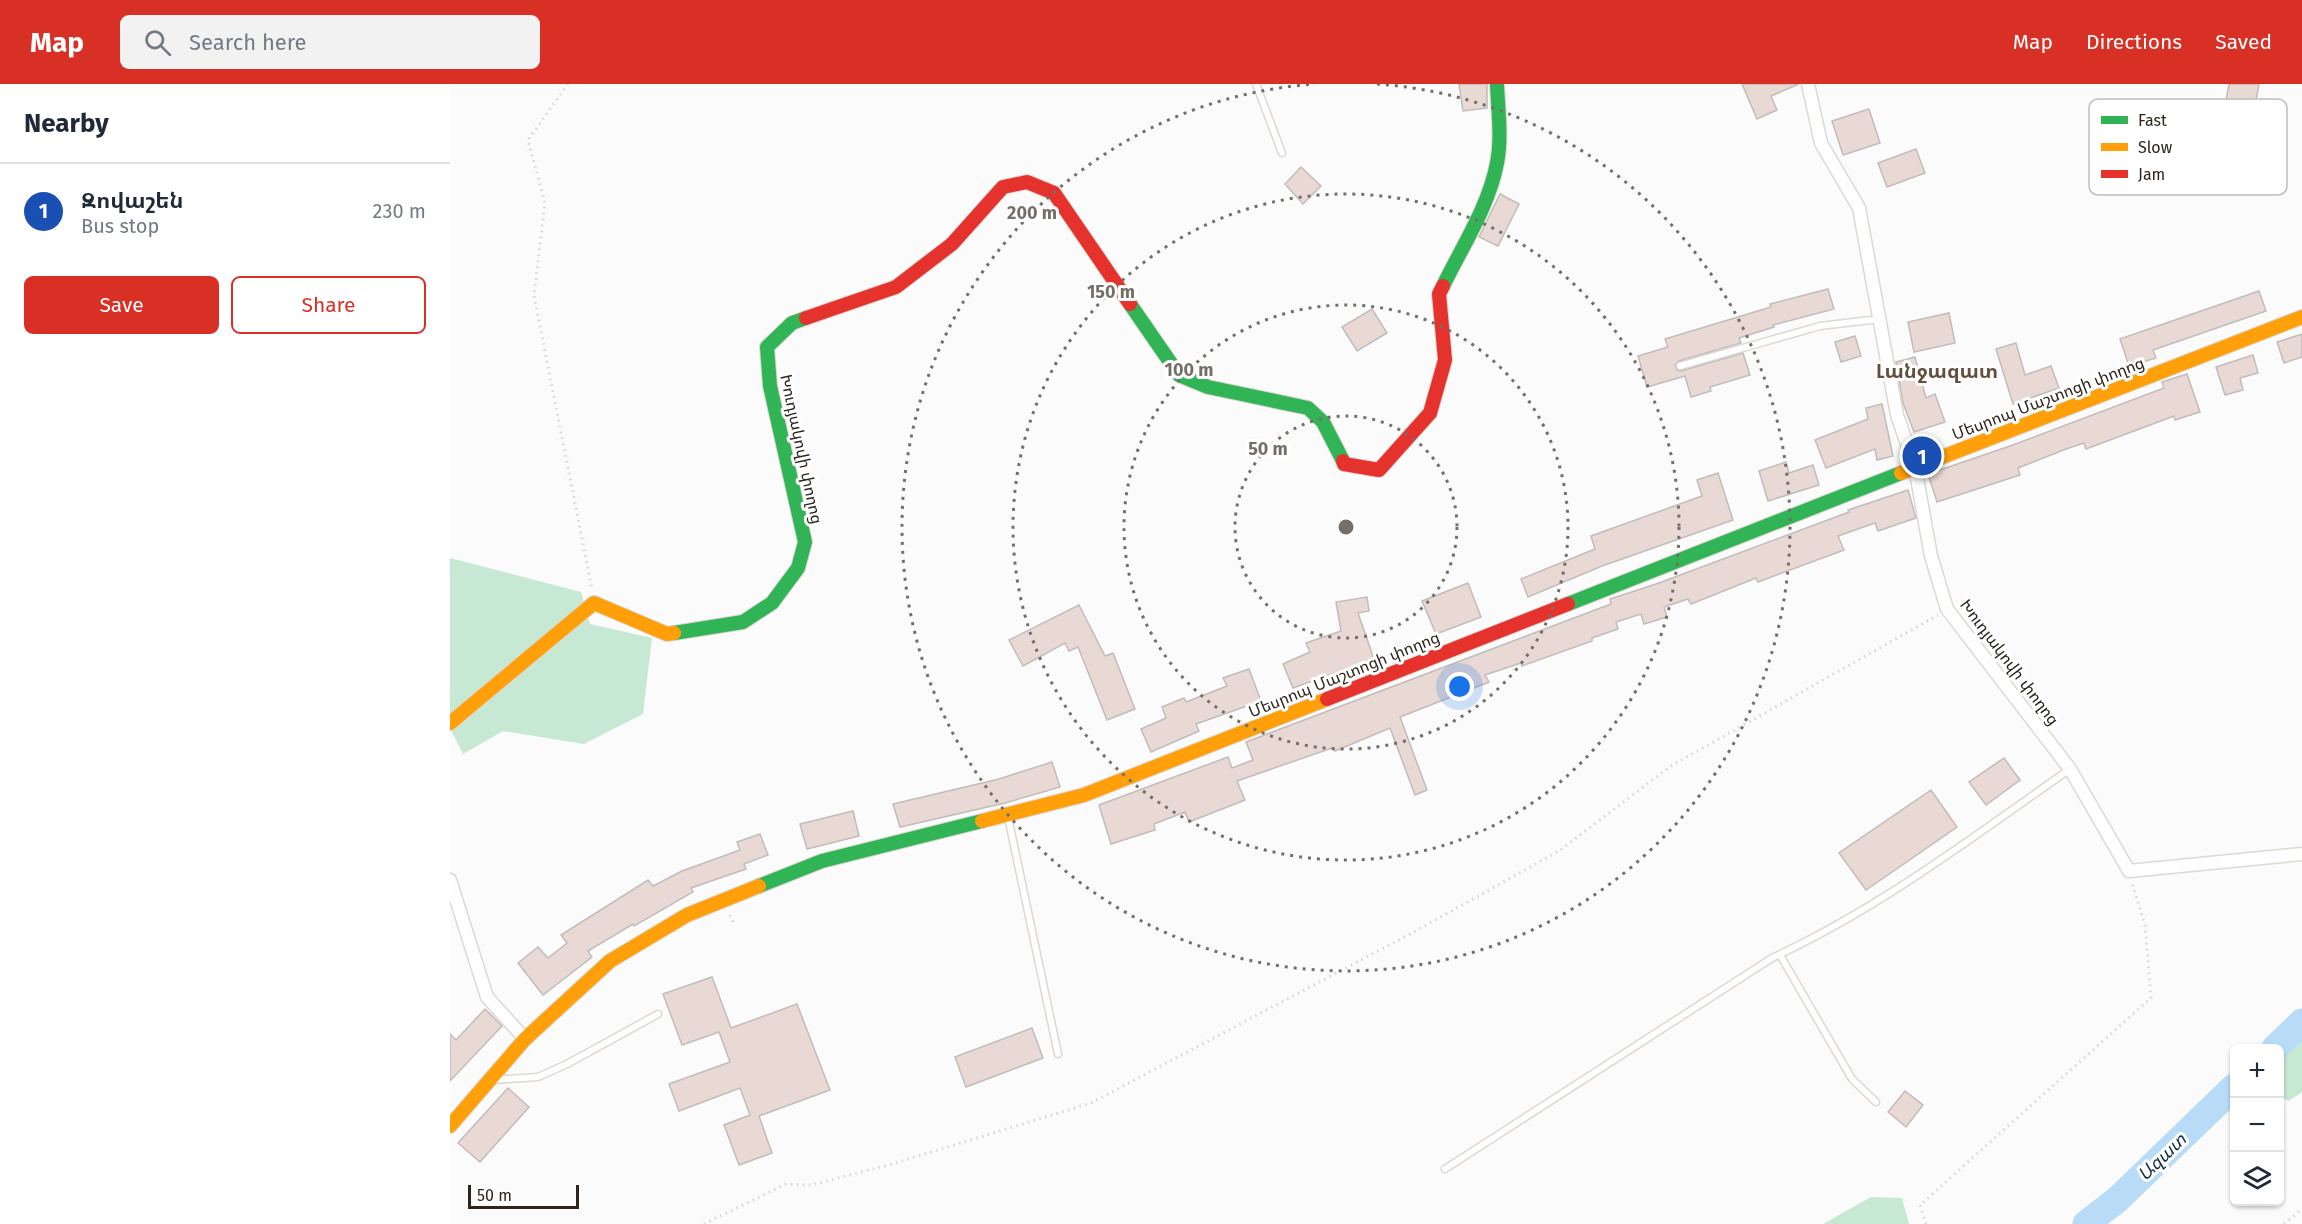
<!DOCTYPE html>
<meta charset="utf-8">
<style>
body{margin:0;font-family:"Fira Sans","Noto Sans Armenian",sans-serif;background:#f2f2f3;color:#1f2937}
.controls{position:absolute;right:18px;bottom:18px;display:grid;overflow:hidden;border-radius:9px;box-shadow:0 2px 4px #0004}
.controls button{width:54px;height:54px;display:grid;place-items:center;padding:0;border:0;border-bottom:2px solid #e0e1e3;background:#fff;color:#1f2937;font:30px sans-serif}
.scale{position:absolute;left:18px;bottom:15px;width:111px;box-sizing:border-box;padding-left:6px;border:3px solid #2d241b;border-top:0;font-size:16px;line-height:21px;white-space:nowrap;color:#2d241b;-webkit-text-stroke:4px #fff;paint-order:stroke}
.you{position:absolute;left:1010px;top:603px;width:21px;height:21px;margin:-15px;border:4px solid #fff;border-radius:50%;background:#1a73e8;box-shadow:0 0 0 9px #1a73e833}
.badge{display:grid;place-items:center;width:39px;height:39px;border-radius:50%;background:#d93025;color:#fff;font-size:20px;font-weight:700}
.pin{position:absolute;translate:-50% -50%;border:3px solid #fff;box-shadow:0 2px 6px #0006}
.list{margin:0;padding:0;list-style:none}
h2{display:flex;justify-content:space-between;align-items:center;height:78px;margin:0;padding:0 24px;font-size:26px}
h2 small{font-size:20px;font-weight:400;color:#747a83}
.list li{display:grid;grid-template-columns:39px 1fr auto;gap:18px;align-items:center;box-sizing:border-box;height:96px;padding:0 24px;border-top:2px solid #e0e1e3}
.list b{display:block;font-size:22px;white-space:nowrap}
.list p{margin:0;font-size:20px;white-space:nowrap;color:#747a83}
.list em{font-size:20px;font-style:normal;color:#747a83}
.actions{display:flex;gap:12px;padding:18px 24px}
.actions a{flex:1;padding:14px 0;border:2px solid #d93025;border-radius:9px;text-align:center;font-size:21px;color:#d93025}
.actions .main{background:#d93025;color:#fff}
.icon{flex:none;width:33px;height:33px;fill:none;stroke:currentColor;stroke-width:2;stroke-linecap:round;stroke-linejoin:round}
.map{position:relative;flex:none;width:1852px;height:1140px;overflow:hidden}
header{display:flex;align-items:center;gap:36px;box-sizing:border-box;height:84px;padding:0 30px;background:#d93025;color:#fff}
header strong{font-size:28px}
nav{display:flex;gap:33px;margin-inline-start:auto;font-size:21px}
.search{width:420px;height:54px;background:#f2f2f3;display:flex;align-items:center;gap:15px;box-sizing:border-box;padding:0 21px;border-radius:9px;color:#747a83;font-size:22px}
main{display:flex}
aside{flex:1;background:#fff}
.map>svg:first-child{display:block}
.green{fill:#c7e8d2}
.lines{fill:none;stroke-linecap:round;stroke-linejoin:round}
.river{stroke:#b8dcf8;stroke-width:27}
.building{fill:#e8d9d4;stroke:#c2bcba;stroke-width:1.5}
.lane-casing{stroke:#ddd8d3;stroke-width:9}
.street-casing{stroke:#ddd8d3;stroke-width:15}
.fast-casing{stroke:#ddd8d3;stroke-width:16}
.slow-casing{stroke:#ddd8d3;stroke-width:16}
.jam-casing{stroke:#ddd8d3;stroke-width:16}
.path{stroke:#d6d6d5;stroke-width:3;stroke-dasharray:1.5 4.5;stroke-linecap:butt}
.lane{stroke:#fefefe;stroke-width:6}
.street{stroke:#fefefe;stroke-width:12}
.fast{stroke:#30b455;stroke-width:14}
.slow{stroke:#ff9f0a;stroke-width:14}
.jam{stroke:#e5322d;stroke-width:14}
.ring{fill:none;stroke:#756f69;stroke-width:3;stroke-dasharray:3 6}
.labels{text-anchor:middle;stroke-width:6;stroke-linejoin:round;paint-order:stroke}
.street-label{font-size:16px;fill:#2d241b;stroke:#fff}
.water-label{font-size:18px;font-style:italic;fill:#102d41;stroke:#fff}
.quarter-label{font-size:20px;font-weight:bold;fill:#644f3d;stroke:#fff}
.key{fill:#fff;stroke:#c0bdbb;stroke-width:1.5}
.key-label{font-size:16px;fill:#2d241b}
.centre{fill:#756f69;stroke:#fff;stroke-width:3}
.ring-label{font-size:18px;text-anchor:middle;font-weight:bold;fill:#756f69;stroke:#fff;stroke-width:6;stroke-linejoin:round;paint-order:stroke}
</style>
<header>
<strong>Map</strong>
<div class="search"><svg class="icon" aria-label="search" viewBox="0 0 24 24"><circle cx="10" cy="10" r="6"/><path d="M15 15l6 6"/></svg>Search here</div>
<nav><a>Map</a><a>Directions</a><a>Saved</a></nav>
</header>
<main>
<aside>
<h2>Nearby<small></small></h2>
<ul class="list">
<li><span class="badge" style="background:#1a4fb4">1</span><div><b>Զովաշեն</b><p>Bus stop</p></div><em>230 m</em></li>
</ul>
<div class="actions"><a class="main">Save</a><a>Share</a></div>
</aside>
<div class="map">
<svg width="1852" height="1140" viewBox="0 0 1852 1140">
<rect width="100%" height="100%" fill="#fbfbfb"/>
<g class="green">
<polygon points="0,474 131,508 140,540 202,554 193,630 134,660 53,647 13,670 0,644"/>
<polygon points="1852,952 1852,1008 1839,1017 1830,1013 1830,976"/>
<polygon points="1421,1113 1452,1114 1459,1140 1373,1140"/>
</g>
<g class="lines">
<g class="river">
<polyline points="1825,964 1852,938"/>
<polyline points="1636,1140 1668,1115 1784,1003"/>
</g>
</g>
<g class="building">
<polygon points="1009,0 1037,0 1037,24 1013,27"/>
<polygon points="1292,0 1349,0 1321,12 1327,26 1307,35"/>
<polygon points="1779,0 1809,0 1804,28 1775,22"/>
<polygon points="1419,25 1430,59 1393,71 1382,37"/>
<polygon points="1466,65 1475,89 1437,103 1428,79"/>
<polygon points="851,83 871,102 853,120 835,100"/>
<polygon points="1050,110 1069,120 1048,162 1029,153"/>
<polygon points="1378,205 1384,225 1323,241 1324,243 1289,254 1291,259 1229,277 1225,281 1227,286 1231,287 1293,269 1300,291 1260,303 1261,307 1241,313 1235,292 1197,303 1188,272 1218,263 1215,255 1321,223 1320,220"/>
<polygon points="1809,207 1816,227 1703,266 1706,274 1679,282 1670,255"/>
<polygon points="922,225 937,249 907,267 892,243"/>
<polygon points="1499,229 1505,259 1464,268 1458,238"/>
<polygon points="1852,250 1852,273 1834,279 1827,258"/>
<polygon points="1405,252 1411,272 1391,278 1385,258"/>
<polygon points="1566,259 1575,291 1601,282 1609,304 1563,320 1546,265"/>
<polygon points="1803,271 1808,289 1790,294 1793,306 1775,311 1766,283"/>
<polygon points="1465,273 1476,314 1485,310 1495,338 1464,348 1453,319 1446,278"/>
<polygon points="1737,290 1750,328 1725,336 1724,332 1636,365 1634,359 1616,365 1568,384 1570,391 1487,418 1478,390 1560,362 1714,304 1712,298"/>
<polygon points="1432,320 1443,372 1427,376 1425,365 1376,384 1365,356 1418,335 1416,324"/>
<polygon points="1336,378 1339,389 1363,381 1369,401 1318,417 1309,387"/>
<polygon points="1268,389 1283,436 1152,482 1078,513 1071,495 1145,465 1141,452 1252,412 1247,396"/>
<polygon points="1458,406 1466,434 1428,447 1425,439 1388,452 1394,466 1308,498 1306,494 1241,520 1238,515 1214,523 1217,533 1194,540 1191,530 1166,538 1168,545 1142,554 1142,557 1072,582 1071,579 1035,591 1039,598 950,633 977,706 965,711 940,644 885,667 882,664 787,697 795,716 739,738 735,728 704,740 705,746 661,760 649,721 778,673 782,684 803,676 796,658 1161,520 1160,515 1206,500 1399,428 1398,426"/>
<polygon points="1018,499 1031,533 986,550 972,517"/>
<polygon points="917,513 919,527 908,529 924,575 843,604 833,580 860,568 856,559 891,547 886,518"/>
<polygon points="629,521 655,572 663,569 685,625 657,636 628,563 619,567 615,559 573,582 559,556"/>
<polygon points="799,585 811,617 746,640 749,647 701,668 691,645 716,634 712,623 734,614 736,618 777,602 773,594"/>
<polygon points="1554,674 1570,696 1536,721 1519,698"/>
<polygon points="602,678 610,703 555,719 450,743 443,720 549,695"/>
<polygon points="1481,706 1507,743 1416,806 1389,769"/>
<polygon points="403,727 409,752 357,765 350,740"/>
<polygon points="310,750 318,771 294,780 296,785 241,804 243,808 184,842 183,840 138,867 142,873 93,911 68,879 88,863 98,874 117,859 111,851 198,796 203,802 232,787 290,766 287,758"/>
<polygon points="262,893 281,944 347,920 380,1006 309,1032 322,1069 289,1081 274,1041 300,1031 290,1004 229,1027 219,1000 280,978 269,948 232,961 213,910"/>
<polygon points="35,925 52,942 0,997 0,950 6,956"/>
<polygon points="582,944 593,974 516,1003 505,973"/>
<polygon points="58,1004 79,1023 30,1078 8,1059"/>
<polygon points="1455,1007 1473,1021 1456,1043 1438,1028"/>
</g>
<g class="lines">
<defs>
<g id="lane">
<polyline points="806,0 832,69"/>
<polyline points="1230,282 1370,242 1429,235"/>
<polyline points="558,733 608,970"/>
<polyline points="1330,871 1402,995 1426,1018"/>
<polyline points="43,996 88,993 117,980 208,930"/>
<path d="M 995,1085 L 1322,874 C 1430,824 1523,753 1620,685"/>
</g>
<g id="street">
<polyline points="1358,0 1371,59 1409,124 1447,331 1465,383 1481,472 1497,525 1620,685 1679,787 1852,770"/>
<polyline points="0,796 37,913 75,955"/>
</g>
<g id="fast">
<path d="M 993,202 C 1012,163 1039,122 1047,79 C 1052,53 1048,26 1047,0"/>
<polyline points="680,220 729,291 758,303 858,324 873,338 893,377"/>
<polyline points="1118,520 1451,389"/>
<polyline points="224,549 293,538 322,519 348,484 355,458 320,302 317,263 342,239 356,234"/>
<polyline points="309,802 372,777 532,737"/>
</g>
<g id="slow">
<polyline points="1451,389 1852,233"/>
<polyline points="0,639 144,519 217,550 224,549"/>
<polyline points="532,737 634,711 877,615"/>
<polyline points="0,1042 75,955 160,877 237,831 309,802"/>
</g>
<g id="jam">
<polyline points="356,234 446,203 502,160 553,103 577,98 604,109 680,220"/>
<polyline points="893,377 894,380 929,386 980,329 995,276 989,210 993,202"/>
<polyline points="877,615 1118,520"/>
</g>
</defs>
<use href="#lane" class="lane-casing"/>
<use href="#street" class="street-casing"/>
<use href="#fast" class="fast-casing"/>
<use href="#slow" class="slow-casing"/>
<use href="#jam" class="jam-casing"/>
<g class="path">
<polyline points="118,0 78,56 95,119 84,212 142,505"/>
<polyline points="280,831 284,840"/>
<polyline points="254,1140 336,1100 361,1101 439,1081 641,1019 962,849 1109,767 1221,682 1488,531"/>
<polyline points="1476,1140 1470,1121 1701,914 1695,841 1682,799"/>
<polyline points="1834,1140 1852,1125"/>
</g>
<use href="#lane" class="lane"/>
<use href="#street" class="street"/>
<use href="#fast" class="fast"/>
<use href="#slow" class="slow"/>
<use href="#jam" class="jam"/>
</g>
<g class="ring">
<circle cx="896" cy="443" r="111"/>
<circle cx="896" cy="443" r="222"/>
<circle cx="896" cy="443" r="333"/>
<path d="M927 0A444 444 0 1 1 865 0"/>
</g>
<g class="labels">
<g class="street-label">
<text transform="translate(1598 314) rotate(-21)" y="6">Մեսրոպ Մաշտոցի փողոց</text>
<text transform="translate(352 365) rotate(78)" y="6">Խուդյակովի փողոց</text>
<text transform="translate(1560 578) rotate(53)" y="6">Խուդյակովի փողոց</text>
<text transform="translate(894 590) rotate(-22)" y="6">Մեսրոպ Մաշտոցի փողոց</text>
</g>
<g class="water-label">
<text transform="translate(1712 1073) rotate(-44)" y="6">Ազատ</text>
</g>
<g class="quarter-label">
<text x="1487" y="294">Լանջազատ</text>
</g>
</g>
<rect x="1639" y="15" width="198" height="96" rx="9" class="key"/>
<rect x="1651" y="32" width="27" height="8" fill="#30b455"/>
<rect x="1651" y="59" width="27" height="8" fill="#ff9f0a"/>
<rect x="1651" y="86" width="27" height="8" fill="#e5322d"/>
<g class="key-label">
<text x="1688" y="42">Fast</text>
<text x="1688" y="69">Slow</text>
<text x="1688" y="96">Jam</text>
</g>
<circle cx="896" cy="443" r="9" class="centre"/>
<g class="ring-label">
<text x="582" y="135">200 m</text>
<text x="661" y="214">150 m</text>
<text x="739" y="292">100 m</text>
<text x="818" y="371">50 m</text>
</g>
</svg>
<div class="controls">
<button>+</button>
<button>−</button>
<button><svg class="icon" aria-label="layers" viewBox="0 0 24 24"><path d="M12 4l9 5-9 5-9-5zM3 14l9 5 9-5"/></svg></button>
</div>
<div class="scale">50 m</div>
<div class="you"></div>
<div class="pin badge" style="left:1472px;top:372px;background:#1a4fb4">1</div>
</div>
</main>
